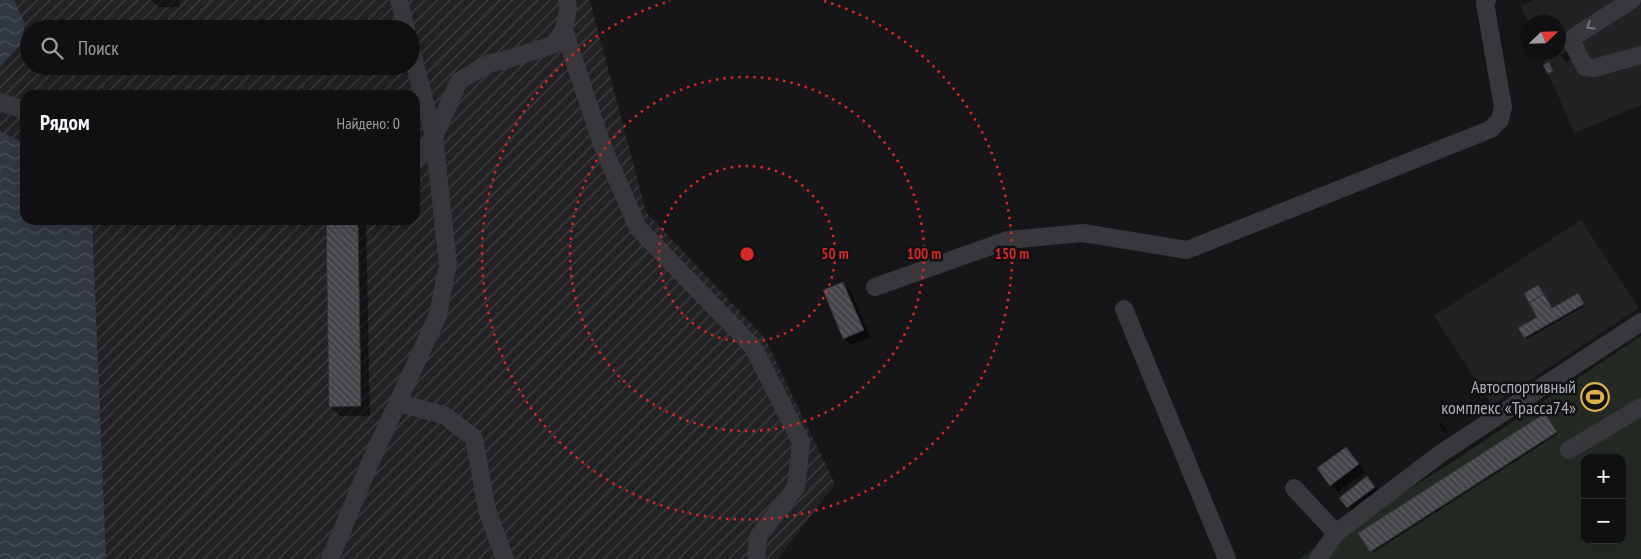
<!DOCTYPE html>
<html lang="ru">
<meta charset="utf-8">
<style>
body{margin:0;font-family:"PT Sans Narrow",sans-serif;background:#1e1e20;color:#f1f3f6}
.controls{position:absolute;right:15px;bottom:15px;display:grid;overflow:hidden;border-radius:10px;box-shadow:0 5px 20px #0002}
.controls button{width:45px;height:45px;display:grid;place-items:center;padding:0;border:0;border-bottom:1px solid #303032;background:#101012;color:#f1f3f6;font:25px sans-serif}
.compass{position:absolute;left:1521px;top:15px;width:45px;height:45px;border-radius:50%;background:#101012;box-shadow:0 5px 20px #0002;rotate:67deg}
.list{margin:0;padding:0;list-style:none}
h2{display:flex;justify-content:space-between;align-items:center;height:65px;margin:0;padding:0 20px;font-size:21px}
h2 small{font-size:16px;font-weight:400;color:#9c9d9f}
.icon{flex:none;width:28px;height:28px;fill:none;stroke:currentColor;stroke-width:2;stroke-linecap:round;stroke-linejoin:round}
.map{position:relative;flex:none;width:1641px;height:559px;overflow:hidden}
.search{position:absolute;background:#101012;box-shadow:0 5px 20px #0002;left:20px;top:20px;width:400px;height:55px;display:flex;align-items:center;gap:12px;box-sizing:border-box;padding:0 18px;border-radius:28px;color:#9c9d9f;font-size:19px}
.panel{position:absolute;background:#101012;box-shadow:0 5px 20px #0002;left:20px;top:90px;width:400px;height:135px;border-radius:15px}
.map>svg:first-child{display:block}
.built{fill:#222225}
.industrial{fill:url(#industrial-furrows);fill-rule:evenodd}
.garden{fill:#232a24;fill-rule:evenodd}
.water{fill:url(#water-waves)}
.shadow{fill:#0007}
.building{fill:url(#building-back-hatch);stroke:#313033}
.lines{fill:none;stroke-linecap:round;stroke-linejoin:round}
.minor{stroke:#38383c;stroke-width:18}
.oneway{stroke:#77787f}
.ring{fill:none;stroke:#d62828;stroke-width:2.5;stroke-dasharray:2.5 5}
.labels{text-anchor:middle;stroke-width:5;stroke-linejoin:round;paint-order:stroke}
.poi-label{font-size:18px;fill:#aaadb6;stroke:#111113;text-anchor:end}
.centre{fill:#d62828;stroke:#111113;stroke-width:2.5}
.ring-label{font-size:15px;text-anchor:middle;font-weight:bold;fill:#d62828;stroke:#111113;stroke-width:5;stroke-linejoin:round;paint-order:stroke}
</style>
<div class="map">
<svg width="1641" height="559" viewBox="0 0 1641 559">
<defs>
<pattern id="industrial-furrows" width="10" height="10" patternUnits="userSpaceOnUse" patternTransform="scale(1.25)"><rect width="10" height="10" fill="#222225"/><path d="M-1 1l2-2M0 10L10 0M9 11l2-2" fill="none" stroke="#3f3f42"/></pattern>
<pattern id="water-waves" width="16" height="10" patternUnits="userSpaceOnUse" patternTransform="scale(1.25)"><rect width="16" height="10" fill="#31383f"/><path d="M0 5q4-4 8 0t8 0" fill="none" stroke="#4c5258"/></pattern>
<pattern id="building-back-hatch" width="6" height="6" patternUnits="userSpaceOnUse" patternTransform="scale(1.25)"><rect width="6" height="6" fill="#45464a"/><path d="M-1 5l2 2M0 0l6 6M5-1l2 2" fill="none" stroke="#5d5e62"/></pattern>
</defs>
<rect width="100%" height="100%" fill="#161618"/>
<g class="built">
<polygon points="1534,0 1641,0 1641,105 1574,133 1540,53 1558,52 1558,22 1528,22 1528,24 1521,6"/>
<polygon points="1581,220 1639,308 1492,405 1434,316"/>
</g>
<path class="industrial" d="M 0,0 L 590,0 L 646,212 L 765,338 L 835,484 L 778,559 L 0,559 ZM 29,29 L 411,29 L 411,66 L 29,66 ZM 25,95 L 415,95 L 415,220 L 25,220 Z"/>
<path class="garden" d="M 1641,336 L 1641,559 L 1298,559 L 1452,462 ZM 1585,458 L 1622,458 L 1622,540 L 1585,540 Z"/>
<g class="water">
<polygon points="0,0 14,0 25,24 20,45 0,67"/>
<polygon points="0,131 25,144 25,220 92,220 106,559 0,559"/>
</g>
<g class="shadow">
<polygon points="151,0 179,0 180,7 158,7"/>
<polygon points="1570,50 1575,57 1566,62 1561,55"/>
<polygon points="327,220 366,220 370,416 340,416 330,406"/>
<polygon points="843,283 850,290 870,337 851,345 844,338"/>
<polygon points="1580,296 1585,306 1527,339 1525,337 1539,317 1552,309"/>
<polygon points="1545,414 1558,434 1373,553 1371,551"/>
<polygon points="1441,422 1447,431 1444,432 1438,423"/>
<polygon points="1346,448 1365,472 1338,492 1331,485"/>
<polygon points="1372,483 1379,492 1352,512 1348,507"/>
</g>
<g class="building">
<polygon points="1549,62 1553,71 1548,74 1543,65"/>
<polygon points="326,220 358,220 361,406 329,407"/>
<polygon points="843,282 864,330 843,339 823,290"/>
<polygon points="1538,285 1544,294 1529,303 1524,293"/>
<polygon points="1578,293 1584,304 1524,338 1518,328 1537,317 1529,303 1544,294 1552,308"/>
<polygon points="1545,413 1557,432 1370,552 1358,533"/>
<polygon points="1346,447 1359,464 1330,486 1317,468"/>
<polygon points="1367,476 1375,487 1347,508 1339,498"/>
</g>
<g class="lines">
<g class="minor">
<polyline points="399,0 406,29"/>
<polyline points="1632,0 1575,36 1572,42 1585,67 1594,68 1641,55"/>
<polyline points="564,30 602,145 638,228 753,347 801,442 796,487 758,537 756,559"/>
<polyline points="0,102 25,110"/>
<polyline points="415,159 434,137 459,81 490,63 502,61 553,45 564,30 568,9 567,0"/>
<polyline points="875,287 1008,240 1083,233 1187,250 1491,129 1500,120 1503,107 1485,3 1487,0"/>
<polyline points="1124,309 1227,559"/>
<polyline points="398,403 444,415 474,438 487,510 505,559"/>
<polyline points="1569,450 1641,407"/>
<polyline points="1294,488 1336,533"/>
<polyline points="330,559 373,456 438,315 448,264 434,137 411,49"/>
<polyline points="1318,559 1336,533 1440,454 1641,322"/>
</g>
</g>
<defs><path id="oneway-chevron" d="M-2-3.5L2.5 0L-2 3.5" fill="none" stroke-width="1.6" stroke-linecap="round" stroke-linejoin="round" transform="scale(1.25)"/></defs>
<use class="oneway" href="#oneway-chevron" transform="translate(1590 26) rotate(148)"/>
<g class="ring">
<circle cx="747" cy="254" r="88"/>
<circle cx="747" cy="254" r="177"/>
<path d="M824 1A265 265 0 1 1 670 1"/>
</g>
<defs>
<symbol id="stadium-ring" viewBox="-11 -11 22 22"><circle r="9.5" fill="#111113" stroke="#ddb249" stroke-width="1.5"/><path d="M0-5a6.5 5 0 1 0 0 10a6.5 5 0 1 0 0-10ZM-3.5-1.8h7v3.6h-7Z" fill="#ddb249"/></symbol>
</defs>
<g fill-rule="evenodd">
<use href="#stadium-ring" x="1579" y="381" width="32" height="32"/>
</g>
<g class="labels">
<g class="poi-label">
<text x="1576" y="393">Автоспортивный<tspan x="1576" dy="21">комплекс «Трасса74»</tspan></text>
</g>
</g>
<circle cx="747" cy="254" r="8" class="centre"/>
<g class="ring-label">
<text x="835" y="259">50 m</text>
<text x="924" y="259">100 m</text>
<text x="1012" y="259">150 m</text>
</g>
</svg>
<div class="controls">
<button>+</button>
<button>−</button>
</div>
<svg class="compass" viewBox="-18 -18 36 36"><path d="M0-13l5 13h-10z" fill="#e53935"/><path d="M0 13l5-13h-10z" fill="#9c9d9f"/></svg>
<div class="search"><svg class="icon" aria-label="search" viewBox="0 0 24 24"><circle cx="10" cy="10" r="6"/><path d="M15 15l6 6"/></svg>Поиск</div>
<section class="panel">
<h2>Рядом<small>Найдено: 0</small></h2>
<ul class="list">
</ul>
</section>
</div>
